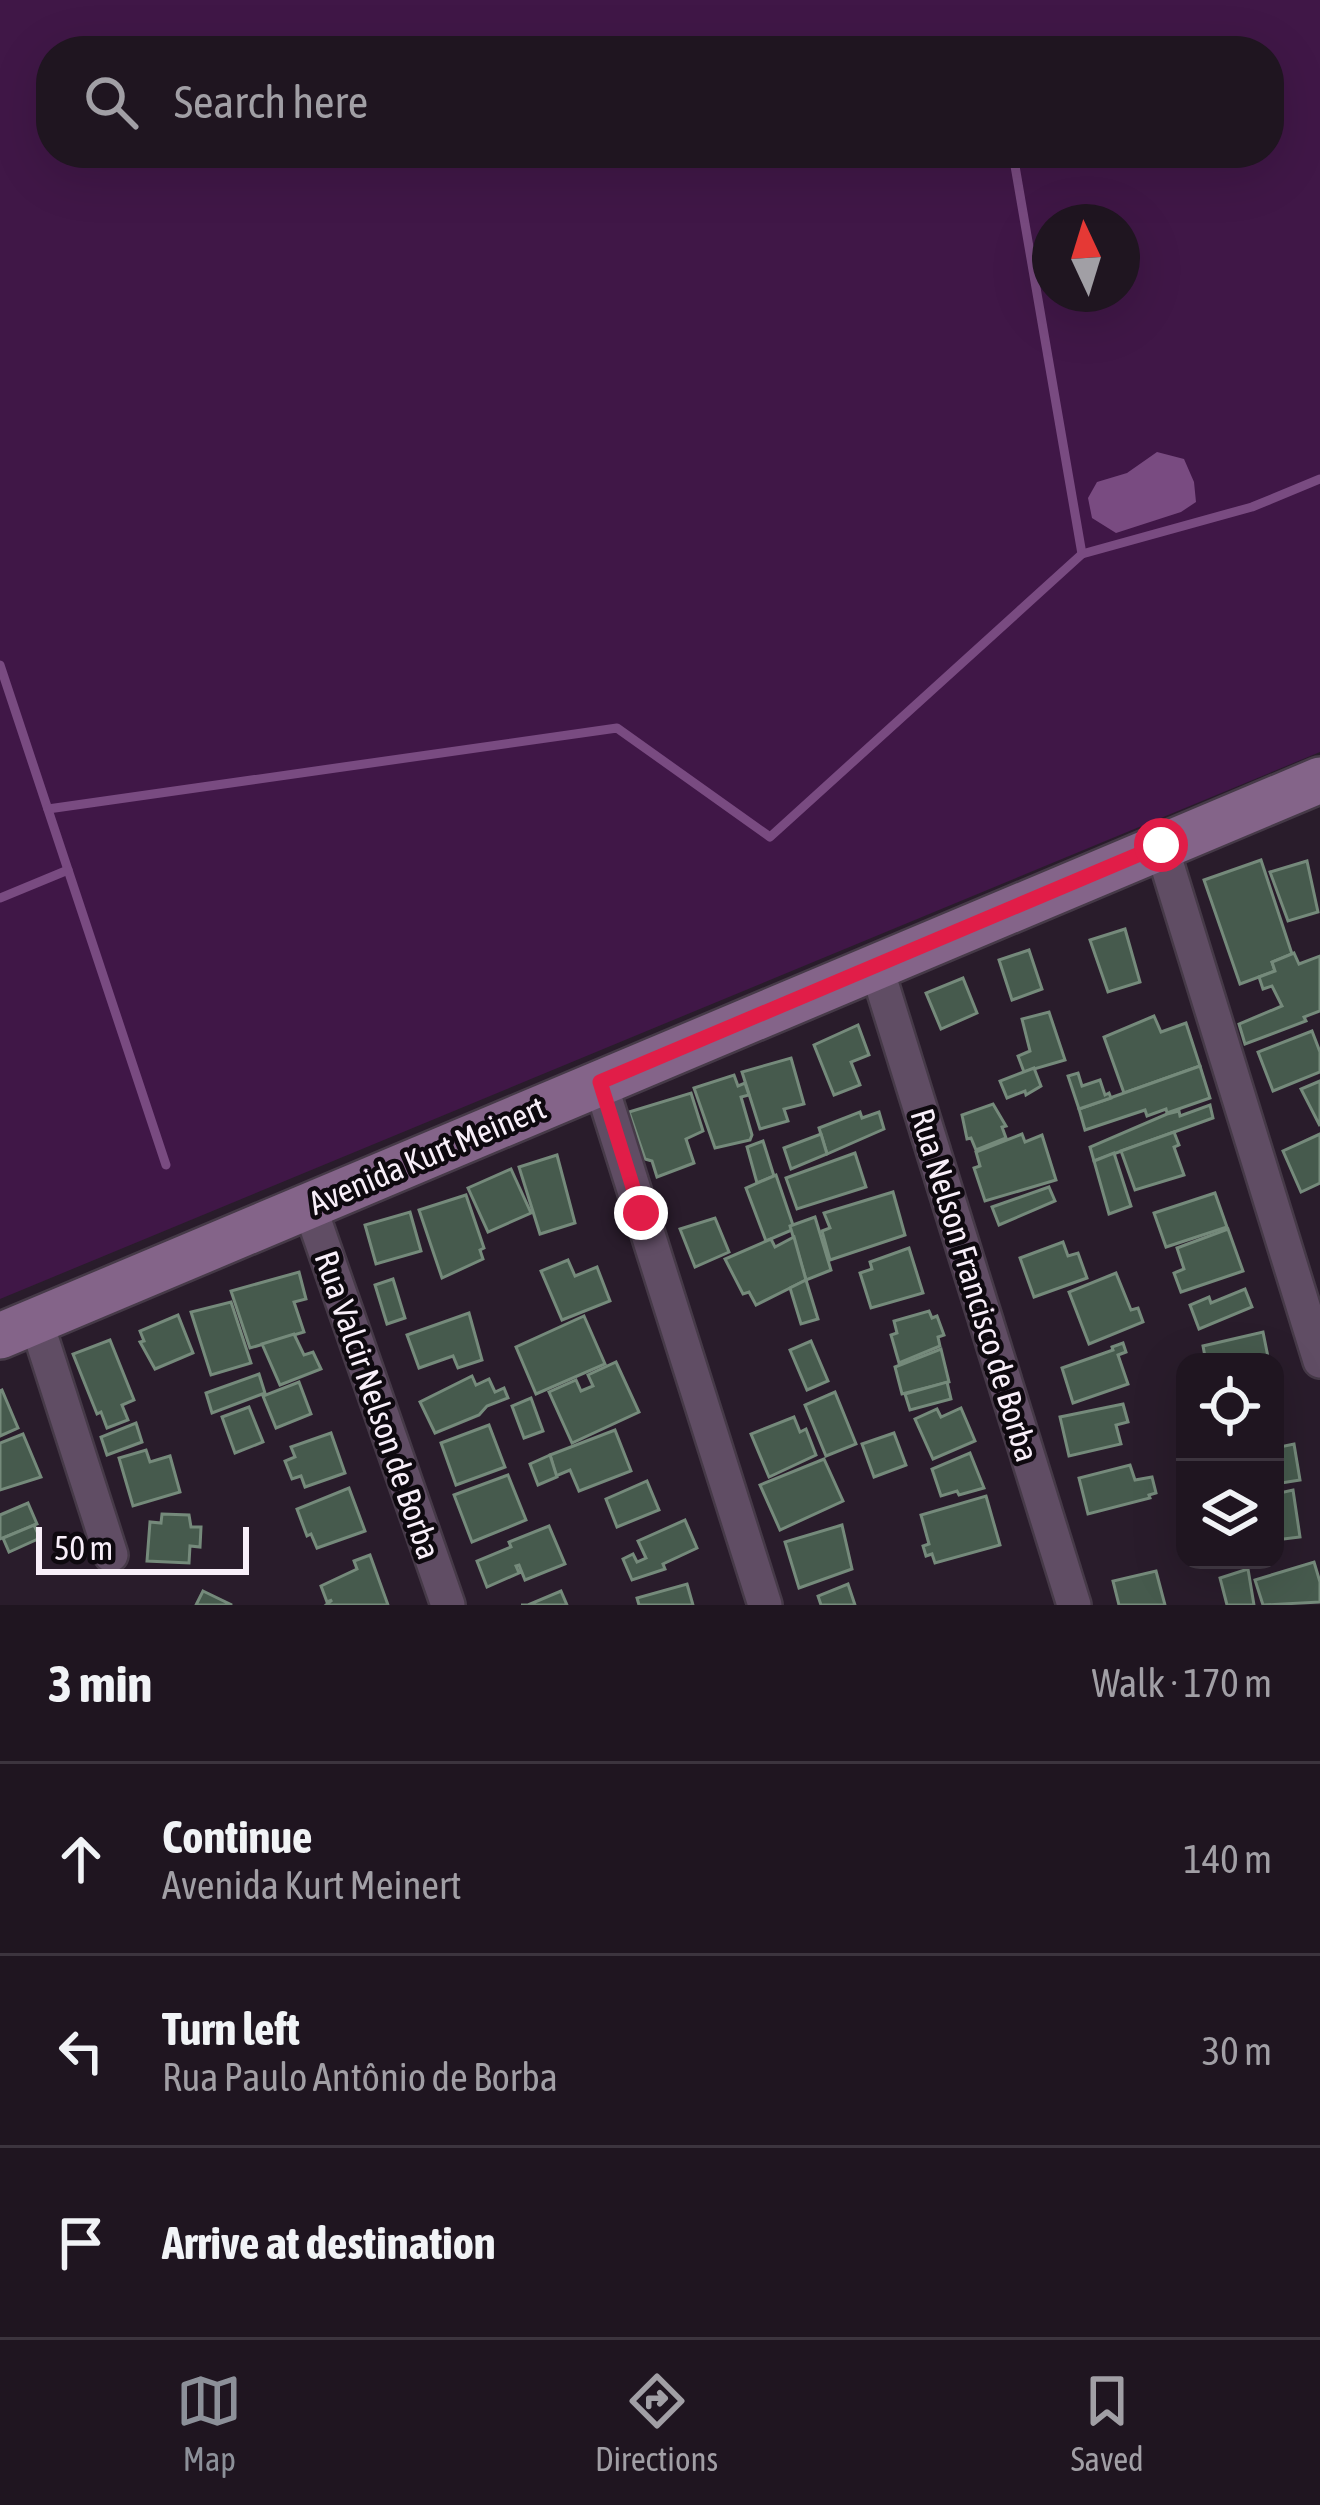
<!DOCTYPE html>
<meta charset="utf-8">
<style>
body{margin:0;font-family:"Asap Condensed",sans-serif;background:#2c222d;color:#f1f3f6}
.controls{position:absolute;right:36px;bottom:36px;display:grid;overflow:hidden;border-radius:24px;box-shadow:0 12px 48px #0002}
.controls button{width:108px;height:108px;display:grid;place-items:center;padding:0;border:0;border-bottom:3px solid #3c343e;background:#1f1520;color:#f1f3f6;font:60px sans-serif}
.compass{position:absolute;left:1032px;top:204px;width:108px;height:108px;border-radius:50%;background:#1f1520;box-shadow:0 12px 48px #0002;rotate:356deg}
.scale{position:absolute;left:36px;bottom:30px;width:213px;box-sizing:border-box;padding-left:12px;border:6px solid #f8eff9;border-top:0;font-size:33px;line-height:42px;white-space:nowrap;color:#f8eff9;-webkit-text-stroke:9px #0e090f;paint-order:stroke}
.stop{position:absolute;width:36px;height:36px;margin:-27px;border:9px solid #e11d48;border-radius:50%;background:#fff}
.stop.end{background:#e11d48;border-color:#fff;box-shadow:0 3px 12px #0008}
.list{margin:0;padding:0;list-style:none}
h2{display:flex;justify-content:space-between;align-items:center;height:156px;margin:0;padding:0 48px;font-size:51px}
h2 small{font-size:39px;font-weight:400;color:#a19fa5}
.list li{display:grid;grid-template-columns:78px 1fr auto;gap:36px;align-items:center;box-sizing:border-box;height:192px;padding:0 48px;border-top:3px solid #3c343e}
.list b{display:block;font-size:45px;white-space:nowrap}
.list p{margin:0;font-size:39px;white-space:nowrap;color:#a19fa5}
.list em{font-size:39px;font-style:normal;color:#a19fa5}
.icon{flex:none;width:66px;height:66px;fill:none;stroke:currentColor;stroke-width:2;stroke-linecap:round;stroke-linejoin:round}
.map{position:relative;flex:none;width:1320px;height:1605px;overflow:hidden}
.search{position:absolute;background:#1f1520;box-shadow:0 12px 48px #0002;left:36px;right:36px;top:36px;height:132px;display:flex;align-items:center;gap:30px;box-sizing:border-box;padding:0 42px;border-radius:48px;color:#a19fa5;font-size:45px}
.sheet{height:732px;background:#1f1520}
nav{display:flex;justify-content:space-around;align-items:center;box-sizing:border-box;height:168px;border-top:3px solid #3c343e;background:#1f1520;font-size:33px;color:#a19fa5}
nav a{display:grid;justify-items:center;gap:6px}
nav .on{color:#8c9099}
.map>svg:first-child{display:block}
.green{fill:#401747;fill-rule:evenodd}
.water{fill:#794b81}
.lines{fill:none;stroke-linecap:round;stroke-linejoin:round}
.stream{stroke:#794b81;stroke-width:9}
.building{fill:#465a4d;stroke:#758a7b;stroke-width:3}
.street-casing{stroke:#463a48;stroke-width:38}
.secondary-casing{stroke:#463a48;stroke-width:50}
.street{stroke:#604d64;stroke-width:33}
.secondary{stroke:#846489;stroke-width:45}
.route{stroke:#e11d48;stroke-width:15}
.labels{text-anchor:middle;stroke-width:9;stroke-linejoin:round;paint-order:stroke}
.street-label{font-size:33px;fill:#f8eff9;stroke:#0e090f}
</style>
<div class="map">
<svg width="1320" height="1605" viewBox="0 0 1320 1605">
<rect width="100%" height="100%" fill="#291c2b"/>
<path class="green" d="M 0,0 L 1320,0 L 1320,752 L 0,1299 ZM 51,51 L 1269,51 L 1269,153 L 51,153 ZM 1050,222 L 1122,222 L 1122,294 L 1050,294 Z"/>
<polygon class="water" points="1157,452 1184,459 1194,482 1196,502 1181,512 1116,533 1092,518 1088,498 1097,482 1127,473"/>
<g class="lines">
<g class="stream">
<polyline points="1035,153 1020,157 1015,166 1082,554"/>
<polyline points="0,665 166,1165"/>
<polyline points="48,809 617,728 770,837 1082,554 1252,507 1320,479"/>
<polyline points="0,898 68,870"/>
</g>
</g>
<g class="building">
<polygon points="1261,860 1292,954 1272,962 1275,971 1240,984 1204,880"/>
<polygon points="1307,861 1318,912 1288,921 1270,872"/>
<polygon points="1125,929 1140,982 1108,992 1090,940"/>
<polygon points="1029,950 1042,989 1012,1000 999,960"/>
<polygon points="1294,953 1299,964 1320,956 1320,1011 1304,1017 1306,1021 1245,1044 1239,1024 1282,1006 1272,986 1263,989 1259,977 1275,971 1272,962"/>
<polygon points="963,978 977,1013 941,1029 926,993"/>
<polygon points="1049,1012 1065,1060 1024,1072 1018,1056 1030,1051 1022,1019"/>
<polygon points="1154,1016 1161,1032 1186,1023 1200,1066 1124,1093 1104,1037"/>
<polygon points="858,1025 869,1055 851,1062 860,1085 834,1095 814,1045"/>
<polygon points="1312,1031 1320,1052 1320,1072 1273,1091 1258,1052"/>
<polygon points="791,1058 804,1104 784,1109 788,1121 760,1129 742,1072"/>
<polygon points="1200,1066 1210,1098 1167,1113 1166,1109 1147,1116 1145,1110 1085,1130 1079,1109"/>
<polygon points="1034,1068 1041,1086 1026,1095 1025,1091 1007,1098 1000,1081"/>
<polygon points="1078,1073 1082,1086 1100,1080 1105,1095 1109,1093 1111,1098 1079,1109 1068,1076"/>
<polygon points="734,1075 738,1086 745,1083 749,1095 741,1097 752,1135 750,1140 715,1148 694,1088"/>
<polygon points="1320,1081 1320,1126 1301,1089"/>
<polygon points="691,1093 703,1131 686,1139 694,1163 657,1177 652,1161 645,1159 629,1112"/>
<polygon points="993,1104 1006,1126 1002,1127 1006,1138 976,1150 971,1138 967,1139 962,1115"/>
<polygon points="1210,1105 1213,1118 1094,1161 1090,1147 1167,1114 1179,1111 1180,1116"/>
<polygon points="860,1112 862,1118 879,1112 884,1129 827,1154 819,1128"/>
<polygon points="1174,1132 1179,1145 1174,1147 1184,1175 1135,1190 1121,1151"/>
<polygon points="821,1134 827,1154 791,1169 784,1148"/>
<polygon points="1022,1134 1025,1142 1042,1135 1056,1180 985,1201 974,1168 980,1166 976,1152"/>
<polygon points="1320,1134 1320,1183 1301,1192 1283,1151"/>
<polygon points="763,1141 774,1176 757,1183 747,1147"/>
<polygon points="855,1153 866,1187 797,1209 786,1178"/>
<polygon points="1114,1153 1131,1206 1109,1214 1094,1161"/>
<polygon points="557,1155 575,1223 540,1234 519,1167"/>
<polygon points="511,1169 531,1213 488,1232 468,1188"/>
<polygon points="776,1175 793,1225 792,1230 766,1241 746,1188"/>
<polygon points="1049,1187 1055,1201 999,1225 992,1207"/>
<polygon points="893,1192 905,1235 830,1260 822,1231 830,1228 824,1213"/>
<polygon points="1215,1193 1227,1227 1166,1247 1154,1213"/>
<polygon points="466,1195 484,1248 480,1250 483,1259 442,1278 419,1210"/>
<polygon points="410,1212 421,1251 376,1264 365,1225"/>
<polygon points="815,1217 831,1270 806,1280 790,1226"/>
<polygon points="715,1218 729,1252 695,1267 680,1229"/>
<polygon points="1228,1229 1243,1271 1181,1292 1174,1273 1184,1269 1177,1248"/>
<polygon points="794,1237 806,1280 756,1305 749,1292 743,1294 725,1259 771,1239 775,1247"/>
<polygon points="1063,1242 1068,1256 1078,1253 1087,1278 1034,1297 1020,1258"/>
<polygon points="909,1248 923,1293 871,1308 860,1273 872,1269 870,1262"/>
<polygon points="568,1260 575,1276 597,1267 610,1301 562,1320 541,1271"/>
<polygon points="299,1272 306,1299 294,1302 304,1332 250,1348 231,1291"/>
<polygon points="1116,1273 1131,1310 1138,1308 1143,1322 1089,1344 1069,1292"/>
<polygon points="393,1279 405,1318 387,1324 375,1285"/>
<polygon points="806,1280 818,1319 801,1324 790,1288"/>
<polygon points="1245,1289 1252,1307 1199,1329 1190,1305 1209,1297 1211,1303"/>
<polygon points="231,1302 251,1363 211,1375 191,1312"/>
<polygon points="929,1311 932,1318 937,1316 944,1335 938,1337 940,1346 899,1363 891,1335 897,1333 894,1321"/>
<polygon points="469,1313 482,1360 458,1368 453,1356 419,1368 407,1335"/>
<polygon points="178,1315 193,1353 155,1369 140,1342 144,1341 140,1331"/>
<polygon points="584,1316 605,1364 536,1394 516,1347"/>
<polygon points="1263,1332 1269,1362 1206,1362 1203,1346"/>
<polygon points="294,1334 304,1355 313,1352 321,1369 280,1385 262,1344"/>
<polygon points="110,1340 134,1400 122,1405 128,1420 107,1428 101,1412 97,1414 73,1354"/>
<polygon points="811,1341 828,1381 807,1390 790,1350"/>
<polygon points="1123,1343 1126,1352 1118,1355 1128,1384 1073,1403 1062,1368 1113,1350 1112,1347"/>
<polygon points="941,1349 949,1382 902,1394 895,1367"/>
<polygon points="616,1362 639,1412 572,1443 549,1392 576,1380 581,1391 593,1386 588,1375"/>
<polygon points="259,1374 265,1393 212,1413 206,1393"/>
<polygon points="472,1376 476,1385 489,1379 495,1392 504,1388 508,1398 487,1406 479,1415 435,1433 420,1402"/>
<polygon points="299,1382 311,1414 276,1428 263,1396"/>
<polygon points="947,1382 951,1399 910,1410 905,1394"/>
<polygon points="2,1390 18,1428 0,1436 0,1391"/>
<polygon points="835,1392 856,1444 826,1456 805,1405"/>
<polygon points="531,1398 543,1431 524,1438 512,1406"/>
<polygon points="1123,1404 1128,1422 1116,1425 1121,1444 1069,1456 1060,1417"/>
<polygon points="249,1407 263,1442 235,1453 222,1417"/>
<polygon points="961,1408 975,1441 933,1459 915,1419 937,1409 941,1417"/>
<polygon points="794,1417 800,1432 806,1429 816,1455 769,1477 751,1434"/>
<polygon points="136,1423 142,1442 107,1455 101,1437"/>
<polygon points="489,1425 505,1467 456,1485 441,1443"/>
<polygon points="615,1430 631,1471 579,1491 570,1470 556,1476 550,1455"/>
<polygon points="331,1433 345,1473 305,1487 301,1476 292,1479 285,1461 295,1457 291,1447"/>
<polygon points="894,1433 906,1465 874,1477 862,1444"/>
<polygon points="23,1434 41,1477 0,1490 0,1443"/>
<polygon points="1294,1444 1300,1480 1275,1484 1275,1448"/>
<polygon points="146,1450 150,1462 170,1456 180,1492 133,1506 119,1458"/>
<polygon points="970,1453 984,1488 959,1495 957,1491 941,1496 932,1469"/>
<polygon points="550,1455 557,1477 538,1485 530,1464"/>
<polygon points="824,1459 843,1501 780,1530 760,1485"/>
<polygon points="1130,1465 1135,1480 1152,1477 1156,1493 1149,1495 1150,1498 1088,1514 1079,1478"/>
<polygon points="508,1475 526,1520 472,1542 454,1495"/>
<polygon points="647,1481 659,1510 617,1527 606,1499"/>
<polygon points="349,1488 365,1531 317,1548 311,1534 307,1536 297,1509"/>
<polygon points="1293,1490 1300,1537 1275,1540 1275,1494"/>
<polygon points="986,1496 1000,1545 935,1563 932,1554 926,1556 923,1546 929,1544 921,1515"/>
<polygon points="28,1503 37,1524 0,1539 0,1515"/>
<polygon points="162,1514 189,1515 191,1527 201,1527 200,1547 190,1546 189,1563 147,1561 150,1522 161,1523"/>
<polygon points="685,1520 697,1548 663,1564 665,1569 632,1580 623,1559 633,1554 637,1562 646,1558 638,1541"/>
<polygon points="34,1525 40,1538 9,1552 3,1538"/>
<polygon points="842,1525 852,1569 799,1588 785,1542"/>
<polygon points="549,1526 565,1564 525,1580 519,1565 516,1566 519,1573 487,1587 477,1561 511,1547 509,1542"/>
<polygon points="370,1555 388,1605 326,1605 332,1600 327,1602 321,1586 357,1569 354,1561"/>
<polygon points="1314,1562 1320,1582 1320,1602 1263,1605 1255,1580"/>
<polygon points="1248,1569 1254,1605 1227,1605 1220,1578"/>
<polygon points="1156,1571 1165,1605 1119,1605 1113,1581"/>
<polygon points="687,1584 693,1605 639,1605 637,1598"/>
<polygon points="848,1584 855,1605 821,1605 818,1596"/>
<polygon points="203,1591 232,1605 196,1605"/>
<polygon points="561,1591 567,1605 521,1605 528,1605"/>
</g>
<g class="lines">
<defs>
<g id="street">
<polyline points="1161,845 1320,1361"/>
<polyline points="876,966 1074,1605"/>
<polyline points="600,1082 765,1605"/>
<polyline points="309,1205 448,1605"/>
<polyline points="36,1321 111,1555"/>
</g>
<polyline id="secondary" points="0,1336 1320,780"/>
</defs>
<use href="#street" class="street-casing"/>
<use href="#secondary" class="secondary-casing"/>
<use href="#street" class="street"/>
<use href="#secondary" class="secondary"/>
</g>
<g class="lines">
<polyline class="route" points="641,1213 600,1082 1161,845"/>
</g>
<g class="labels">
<g class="street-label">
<text transform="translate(427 1155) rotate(-23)" y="12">Avenida Kurt Meinert</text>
<text transform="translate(975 1285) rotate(73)" y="12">Rua Nelson Francisco de Borba</text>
<text transform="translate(378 1405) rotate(71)" y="12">Rua Valcir Nelson de Borba</text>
</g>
</g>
</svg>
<div class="controls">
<button><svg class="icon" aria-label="locate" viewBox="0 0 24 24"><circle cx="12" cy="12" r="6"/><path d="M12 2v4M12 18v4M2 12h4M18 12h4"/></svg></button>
<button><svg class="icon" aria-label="layers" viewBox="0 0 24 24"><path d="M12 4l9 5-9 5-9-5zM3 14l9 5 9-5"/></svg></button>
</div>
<svg class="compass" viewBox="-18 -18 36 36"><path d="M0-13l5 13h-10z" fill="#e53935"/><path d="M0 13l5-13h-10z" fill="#a19fa5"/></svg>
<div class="scale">50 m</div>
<div class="stop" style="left:1161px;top:845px"></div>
<div class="stop end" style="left:641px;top:1213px"></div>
<div class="search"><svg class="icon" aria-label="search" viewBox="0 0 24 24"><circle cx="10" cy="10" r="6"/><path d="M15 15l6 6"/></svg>Search here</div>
</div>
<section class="sheet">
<h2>3 min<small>Walk · 170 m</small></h2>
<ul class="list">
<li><svg class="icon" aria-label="ahead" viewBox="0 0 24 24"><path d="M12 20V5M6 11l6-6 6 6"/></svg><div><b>Continue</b><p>Avenida Kurt Meinert</p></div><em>140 m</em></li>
<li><svg class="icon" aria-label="left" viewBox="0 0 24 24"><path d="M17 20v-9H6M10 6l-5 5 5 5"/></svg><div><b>Turn left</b><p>Rua Paulo Antônio de Borba</p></div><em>30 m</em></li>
<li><svg class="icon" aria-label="arrive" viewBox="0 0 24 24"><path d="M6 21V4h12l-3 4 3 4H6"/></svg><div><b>Arrive at destination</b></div></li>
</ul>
</section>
<nav>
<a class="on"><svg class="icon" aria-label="map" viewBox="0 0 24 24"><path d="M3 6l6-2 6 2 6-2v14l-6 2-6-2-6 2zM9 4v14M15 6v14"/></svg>Map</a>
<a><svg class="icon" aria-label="directions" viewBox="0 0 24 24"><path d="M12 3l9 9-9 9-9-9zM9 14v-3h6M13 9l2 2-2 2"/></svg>Directions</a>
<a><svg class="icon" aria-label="saved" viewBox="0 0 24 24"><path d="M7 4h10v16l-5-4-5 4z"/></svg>Saved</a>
</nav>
